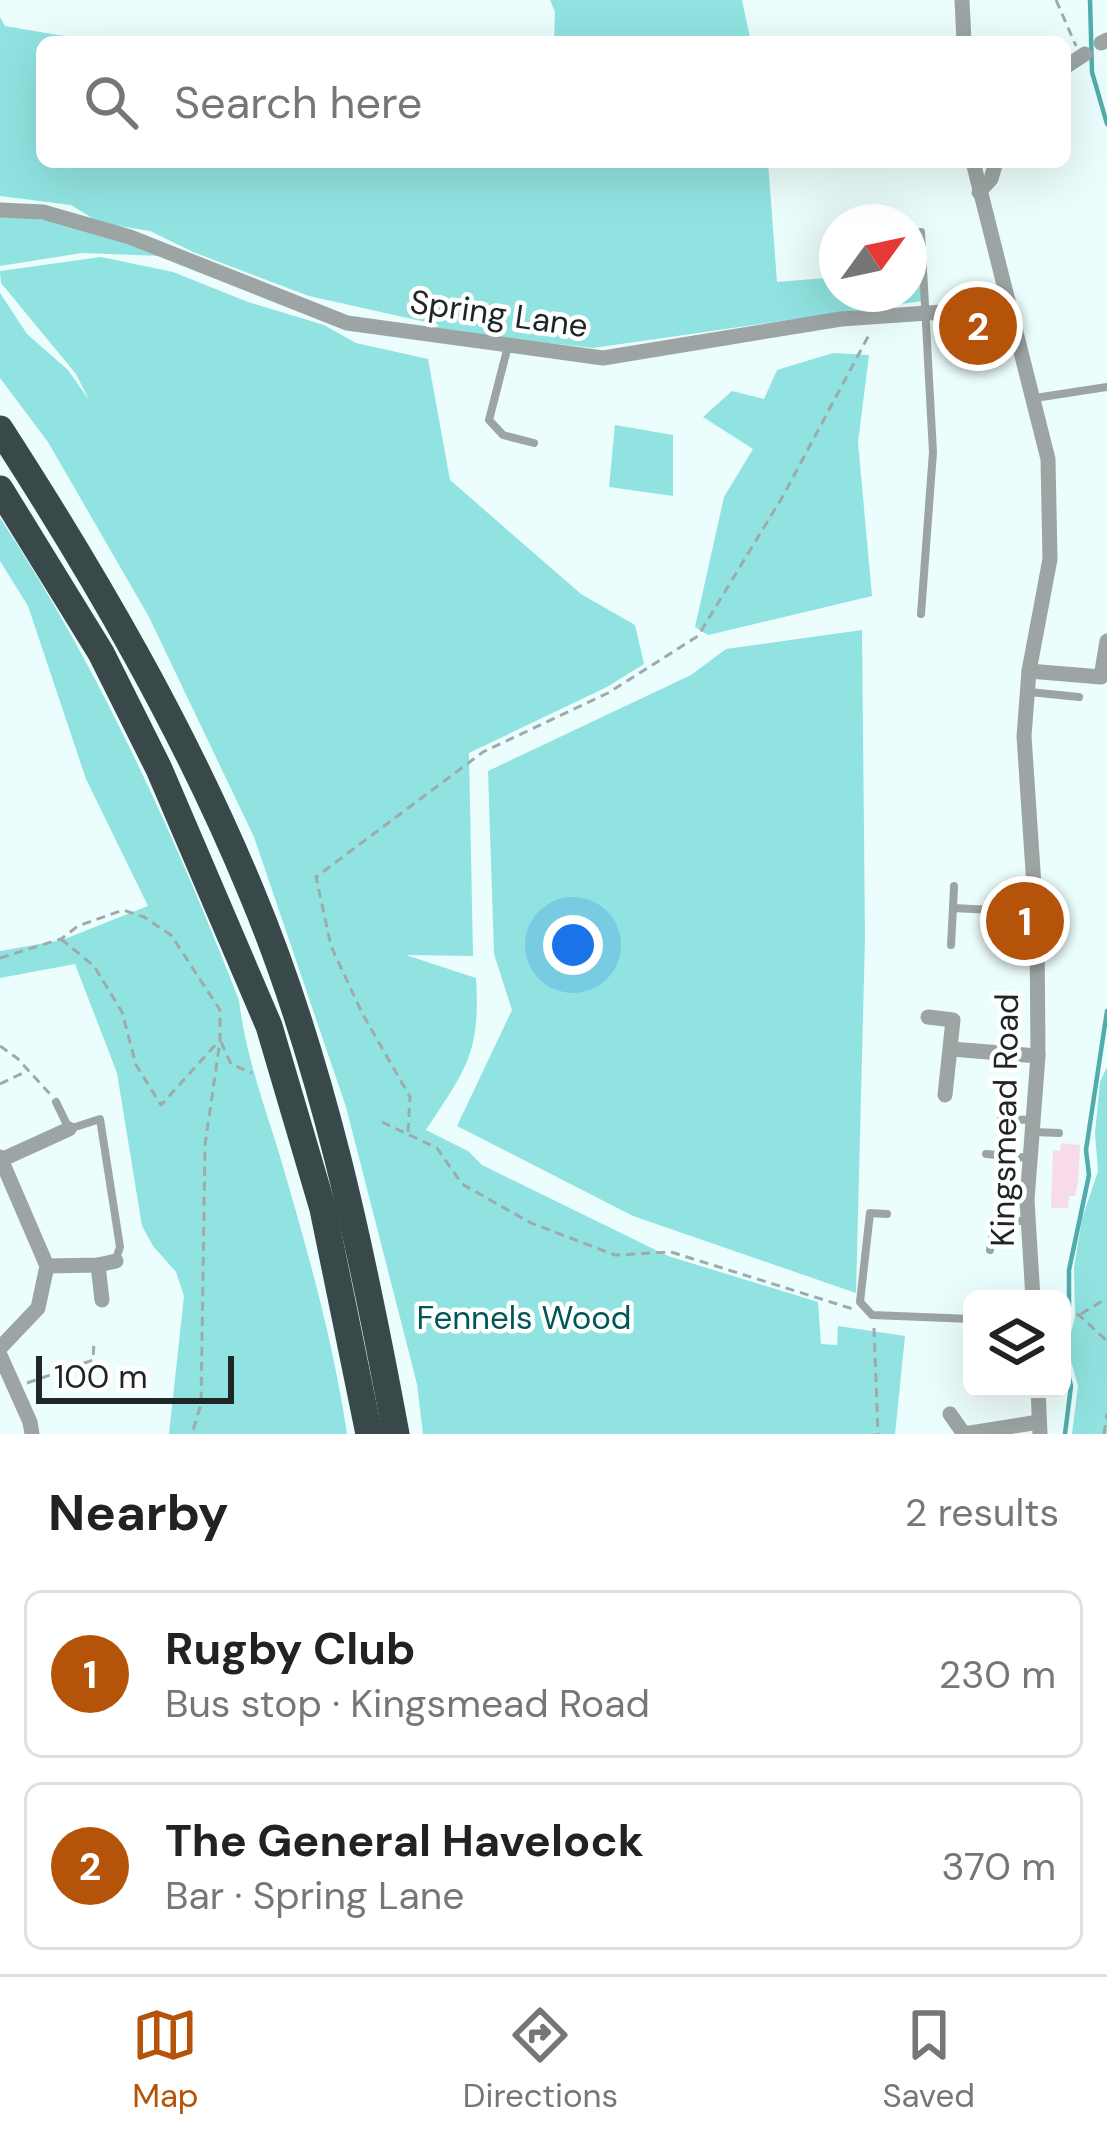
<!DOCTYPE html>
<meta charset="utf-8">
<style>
body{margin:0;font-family:"DM Sans",sans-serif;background:#f6f6f6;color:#222}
.controls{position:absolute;right:36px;bottom:36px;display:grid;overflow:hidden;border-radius:18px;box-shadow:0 12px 48px #0002}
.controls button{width:108px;height:108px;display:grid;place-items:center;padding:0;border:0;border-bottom:3px solid #e0e0e0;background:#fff;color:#222;font:60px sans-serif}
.compass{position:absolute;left:819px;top:204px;width:108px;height:108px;border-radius:50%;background:#fff;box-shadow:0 12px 48px #0002;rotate:57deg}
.scale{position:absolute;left:36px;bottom:30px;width:198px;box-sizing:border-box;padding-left:12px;border:6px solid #1f2626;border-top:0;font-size:33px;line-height:42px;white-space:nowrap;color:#1f2626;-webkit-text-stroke:9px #fff;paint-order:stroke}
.you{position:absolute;left:573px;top:945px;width:42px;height:42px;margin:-30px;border:9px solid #fff;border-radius:50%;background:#1a73e8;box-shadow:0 0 0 18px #1a73e833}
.badge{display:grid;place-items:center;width:78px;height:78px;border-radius:50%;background:#b45309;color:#fff;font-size:39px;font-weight:700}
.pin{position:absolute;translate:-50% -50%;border:6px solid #fff;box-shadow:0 3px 12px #0006}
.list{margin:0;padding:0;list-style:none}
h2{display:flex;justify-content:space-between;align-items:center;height:156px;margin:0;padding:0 48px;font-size:51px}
h2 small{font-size:39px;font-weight:400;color:#767676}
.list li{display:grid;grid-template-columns:78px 1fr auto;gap:36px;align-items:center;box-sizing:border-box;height:168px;margin:0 24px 24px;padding:0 24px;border:3px solid #e0e0e0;border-radius:18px}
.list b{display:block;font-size:45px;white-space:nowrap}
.list p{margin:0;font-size:39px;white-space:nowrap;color:#767676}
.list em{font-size:39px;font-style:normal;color:#767676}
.icon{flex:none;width:66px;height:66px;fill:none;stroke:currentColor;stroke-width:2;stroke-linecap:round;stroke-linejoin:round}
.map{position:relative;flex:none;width:1107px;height:1434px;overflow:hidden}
.search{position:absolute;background:#fff;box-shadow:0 12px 48px #0002;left:36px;right:36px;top:36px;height:132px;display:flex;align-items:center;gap:30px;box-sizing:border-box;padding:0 42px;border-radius:18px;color:#767676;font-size:45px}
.sheet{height:540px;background:#fff}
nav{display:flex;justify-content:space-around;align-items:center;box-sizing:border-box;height:168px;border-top:3px solid #e0e0e0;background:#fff;font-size:33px;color:#767676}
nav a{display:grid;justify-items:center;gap:6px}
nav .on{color:#b45309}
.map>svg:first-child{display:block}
.green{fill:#90e3e1}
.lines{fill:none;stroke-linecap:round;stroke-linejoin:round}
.stream{stroke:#50adac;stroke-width:4.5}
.building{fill:#f7dbe9}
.path{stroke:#9dabaa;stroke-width:3;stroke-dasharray:9 6;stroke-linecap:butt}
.lane{stroke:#9da4a4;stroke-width:8}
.street{stroke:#9da4a4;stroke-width:15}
.highway{stroke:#394848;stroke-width:27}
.labels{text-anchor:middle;stroke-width:9;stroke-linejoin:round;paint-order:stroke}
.street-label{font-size:33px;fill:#1f2626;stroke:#fff}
.park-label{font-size:33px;fill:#005757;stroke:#fff}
</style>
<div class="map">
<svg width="1107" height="1434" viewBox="0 0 1107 1434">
<rect width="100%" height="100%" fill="#ebfdfc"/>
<g class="green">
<polygon points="550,0 742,0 751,42 554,42 555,12"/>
<polygon points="0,17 5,26 99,42 42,42 42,162 768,162 777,282 837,277 837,294 909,294 909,270 918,269 922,301 593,348 433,330 439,325 309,296 193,252 150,231 100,223 71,205 0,196"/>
<path d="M 0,216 C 56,217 111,234 162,256 L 82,253 L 0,266 Z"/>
<path d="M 101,257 L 173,272 L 248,302 L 324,325 L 356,343 L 428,359 L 450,480 L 581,594 L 635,625 L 644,664 L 607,687 L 469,753 L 473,956 L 406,955 L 476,978 C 481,1054 465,1070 426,1130 L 468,1151 L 482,1165 L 668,1256 L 818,1302 L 821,1344 L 837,1345 L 838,1326 L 905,1336 L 895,1434 L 423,1434 L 417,1384 L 346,1107 L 254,837 L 149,617 L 48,442 L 0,378 L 0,293 L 27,334 L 68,370 L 89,400 L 76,374 L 1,283 L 0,271 Z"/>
<polygon points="833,353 869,355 858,442 872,596 708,635 695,627 724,497 753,449 703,417 732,391 764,399 777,370"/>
<polygon points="615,425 673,435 673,496 609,487"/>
<path d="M 0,518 C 97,664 175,836 239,1000 C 245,1053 263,1101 279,1153 C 306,1245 333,1339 347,1434 L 169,1434 L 184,1296 L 176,1272 L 153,1246 L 142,1226 L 117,1073 L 75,964 L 0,978 L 0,951 L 62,940 L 148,906 L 86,779 L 28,606 L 0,561 Z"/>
<polygon points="862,630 865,938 856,1293 633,1216 457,1126 512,1010 494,954 488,771 691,675 726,649"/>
<polygon points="1107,1067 1107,1434 1072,1434 1078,1386 1067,1347 1075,1317 1074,1267 1082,1219 1098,1171 1095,1133 1100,1082"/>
</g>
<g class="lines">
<g class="stream">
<polyline points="1090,0 1092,72 1107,124"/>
<polyline points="1069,1306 1069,1270 1089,1175 1086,1150 1107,1011"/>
<polyline points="1062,1342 1067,1320"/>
<polyline points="1062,1350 1071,1386 1065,1434"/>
</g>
</g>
<polygon class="building" points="1061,1143 1080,1145 1078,1182 1075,1196 1069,1196 1068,1208 1051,1208 1053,1150 1060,1151"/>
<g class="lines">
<g class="path">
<polyline points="1056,0 1076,46"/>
<polyline points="61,939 94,966 122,1012 136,1065 161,1105 218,1042"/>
<polyline points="0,958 61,939 78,926 123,910 144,917 171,935 220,1010 220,1041 205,1145 201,1404 192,1434"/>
<polyline points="221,1042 231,1064 252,1073"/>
<polyline points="0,1046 17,1058 50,1094"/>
<polyline points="0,1084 25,1072"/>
<polyline points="382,1122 437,1148 462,1184 531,1223 615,1255 671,1252 853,1309"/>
<polyline points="408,1132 410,1097 362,1013 331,946 316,877 483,752 608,693 698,636 783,496 870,333"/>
<polyline points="1062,1310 1079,1315 1107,1341"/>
<polyline points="1081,1314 1107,1298"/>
<polyline points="874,1328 878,1434"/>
<polyline points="27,1383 93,1360 94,1342"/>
<polyline points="1104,1434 1107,1414"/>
</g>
<g class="lane">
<polyline points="921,232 933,452 921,614"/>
<polyline points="508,346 489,420 503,435 534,443"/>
<polyline points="953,356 957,312"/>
<polyline points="1035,398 1107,387"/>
<polyline points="1029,692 1079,697"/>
<polyline points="953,908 954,886"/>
<polyline points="951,945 953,908 1034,912"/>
<polyline points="56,1102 69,1129 100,1119 120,1247 116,1259"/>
<polyline points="1001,1119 1032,1120"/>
<polyline points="1034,1132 1059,1133"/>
<polyline points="986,1154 1029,1158"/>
<polyline points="999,1192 1026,1194"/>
<polyline points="887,1214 870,1213 860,1302 872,1315 972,1319"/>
<polyline points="990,1250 995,1221 1027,1221"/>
</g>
<g class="street">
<polyline points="962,0 964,42"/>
<polyline points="1101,43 1107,40"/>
<polyline points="1065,67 1085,54"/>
<polyline points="973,162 1048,459 1050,559 1029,671 1024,736 1037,931 1038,1056 1027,1200 1033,1299"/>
<polyline points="979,192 991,179 996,162"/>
<polyline points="0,210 43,212 130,237 347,323 603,358 841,319 957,311 1005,296"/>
<polyline points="1029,671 1101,677 1107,641"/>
<polyline points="928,1017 953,1020 945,1095"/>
<polyline points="951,1049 1038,1056"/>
<polyline points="0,1157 47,1266 38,1308 0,1348"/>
<polyline points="1,1160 69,1129"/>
<polyline points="98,1265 102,1300"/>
<polyline points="47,1266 98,1265 116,1261"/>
<polyline points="0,1355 30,1422 32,1434"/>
<polyline points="1038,1389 1040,1434"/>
<polyline points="950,1414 964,1434 1039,1422"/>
</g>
<g class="highway">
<path d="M 0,429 C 95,576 184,729 251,891 C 323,1063 362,1251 396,1434"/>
<polyline points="0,489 101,653 159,769 269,1026 323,1209 369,1434"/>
</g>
</g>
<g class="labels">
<g class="street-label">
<text transform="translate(499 313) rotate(8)" y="12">Spring Lane</text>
<text transform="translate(1004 1120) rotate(-89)" y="12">Kingsmead Road</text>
</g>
<g class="park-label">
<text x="524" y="1329">Fennels Wood</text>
</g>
</g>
</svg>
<div class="controls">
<button><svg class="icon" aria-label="layers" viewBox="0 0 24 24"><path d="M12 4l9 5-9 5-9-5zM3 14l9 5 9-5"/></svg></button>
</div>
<svg class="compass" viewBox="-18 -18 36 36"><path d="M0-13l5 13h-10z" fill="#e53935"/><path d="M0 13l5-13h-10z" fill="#767676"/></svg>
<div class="scale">100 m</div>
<div class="you"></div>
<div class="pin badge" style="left:1025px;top:921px">1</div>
<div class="pin badge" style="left:978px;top:326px">2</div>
<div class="search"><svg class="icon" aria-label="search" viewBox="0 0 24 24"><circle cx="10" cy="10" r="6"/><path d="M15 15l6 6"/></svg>Search here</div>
</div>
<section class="sheet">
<h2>Nearby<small>2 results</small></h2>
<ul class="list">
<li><span class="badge">1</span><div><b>Rugby Club</b><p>Bus stop · Kingsmead Road</p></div><em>230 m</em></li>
<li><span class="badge">2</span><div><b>The General Havelock</b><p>Bar · Spring Lane</p></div><em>370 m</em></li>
</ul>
</section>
<nav>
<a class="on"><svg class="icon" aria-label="map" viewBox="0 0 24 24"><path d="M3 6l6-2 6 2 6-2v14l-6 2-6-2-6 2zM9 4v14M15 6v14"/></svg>Map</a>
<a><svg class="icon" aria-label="directions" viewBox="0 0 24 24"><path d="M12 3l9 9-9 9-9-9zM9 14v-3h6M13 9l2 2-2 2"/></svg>Directions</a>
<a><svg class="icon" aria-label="saved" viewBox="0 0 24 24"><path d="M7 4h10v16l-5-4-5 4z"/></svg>Saved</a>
</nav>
